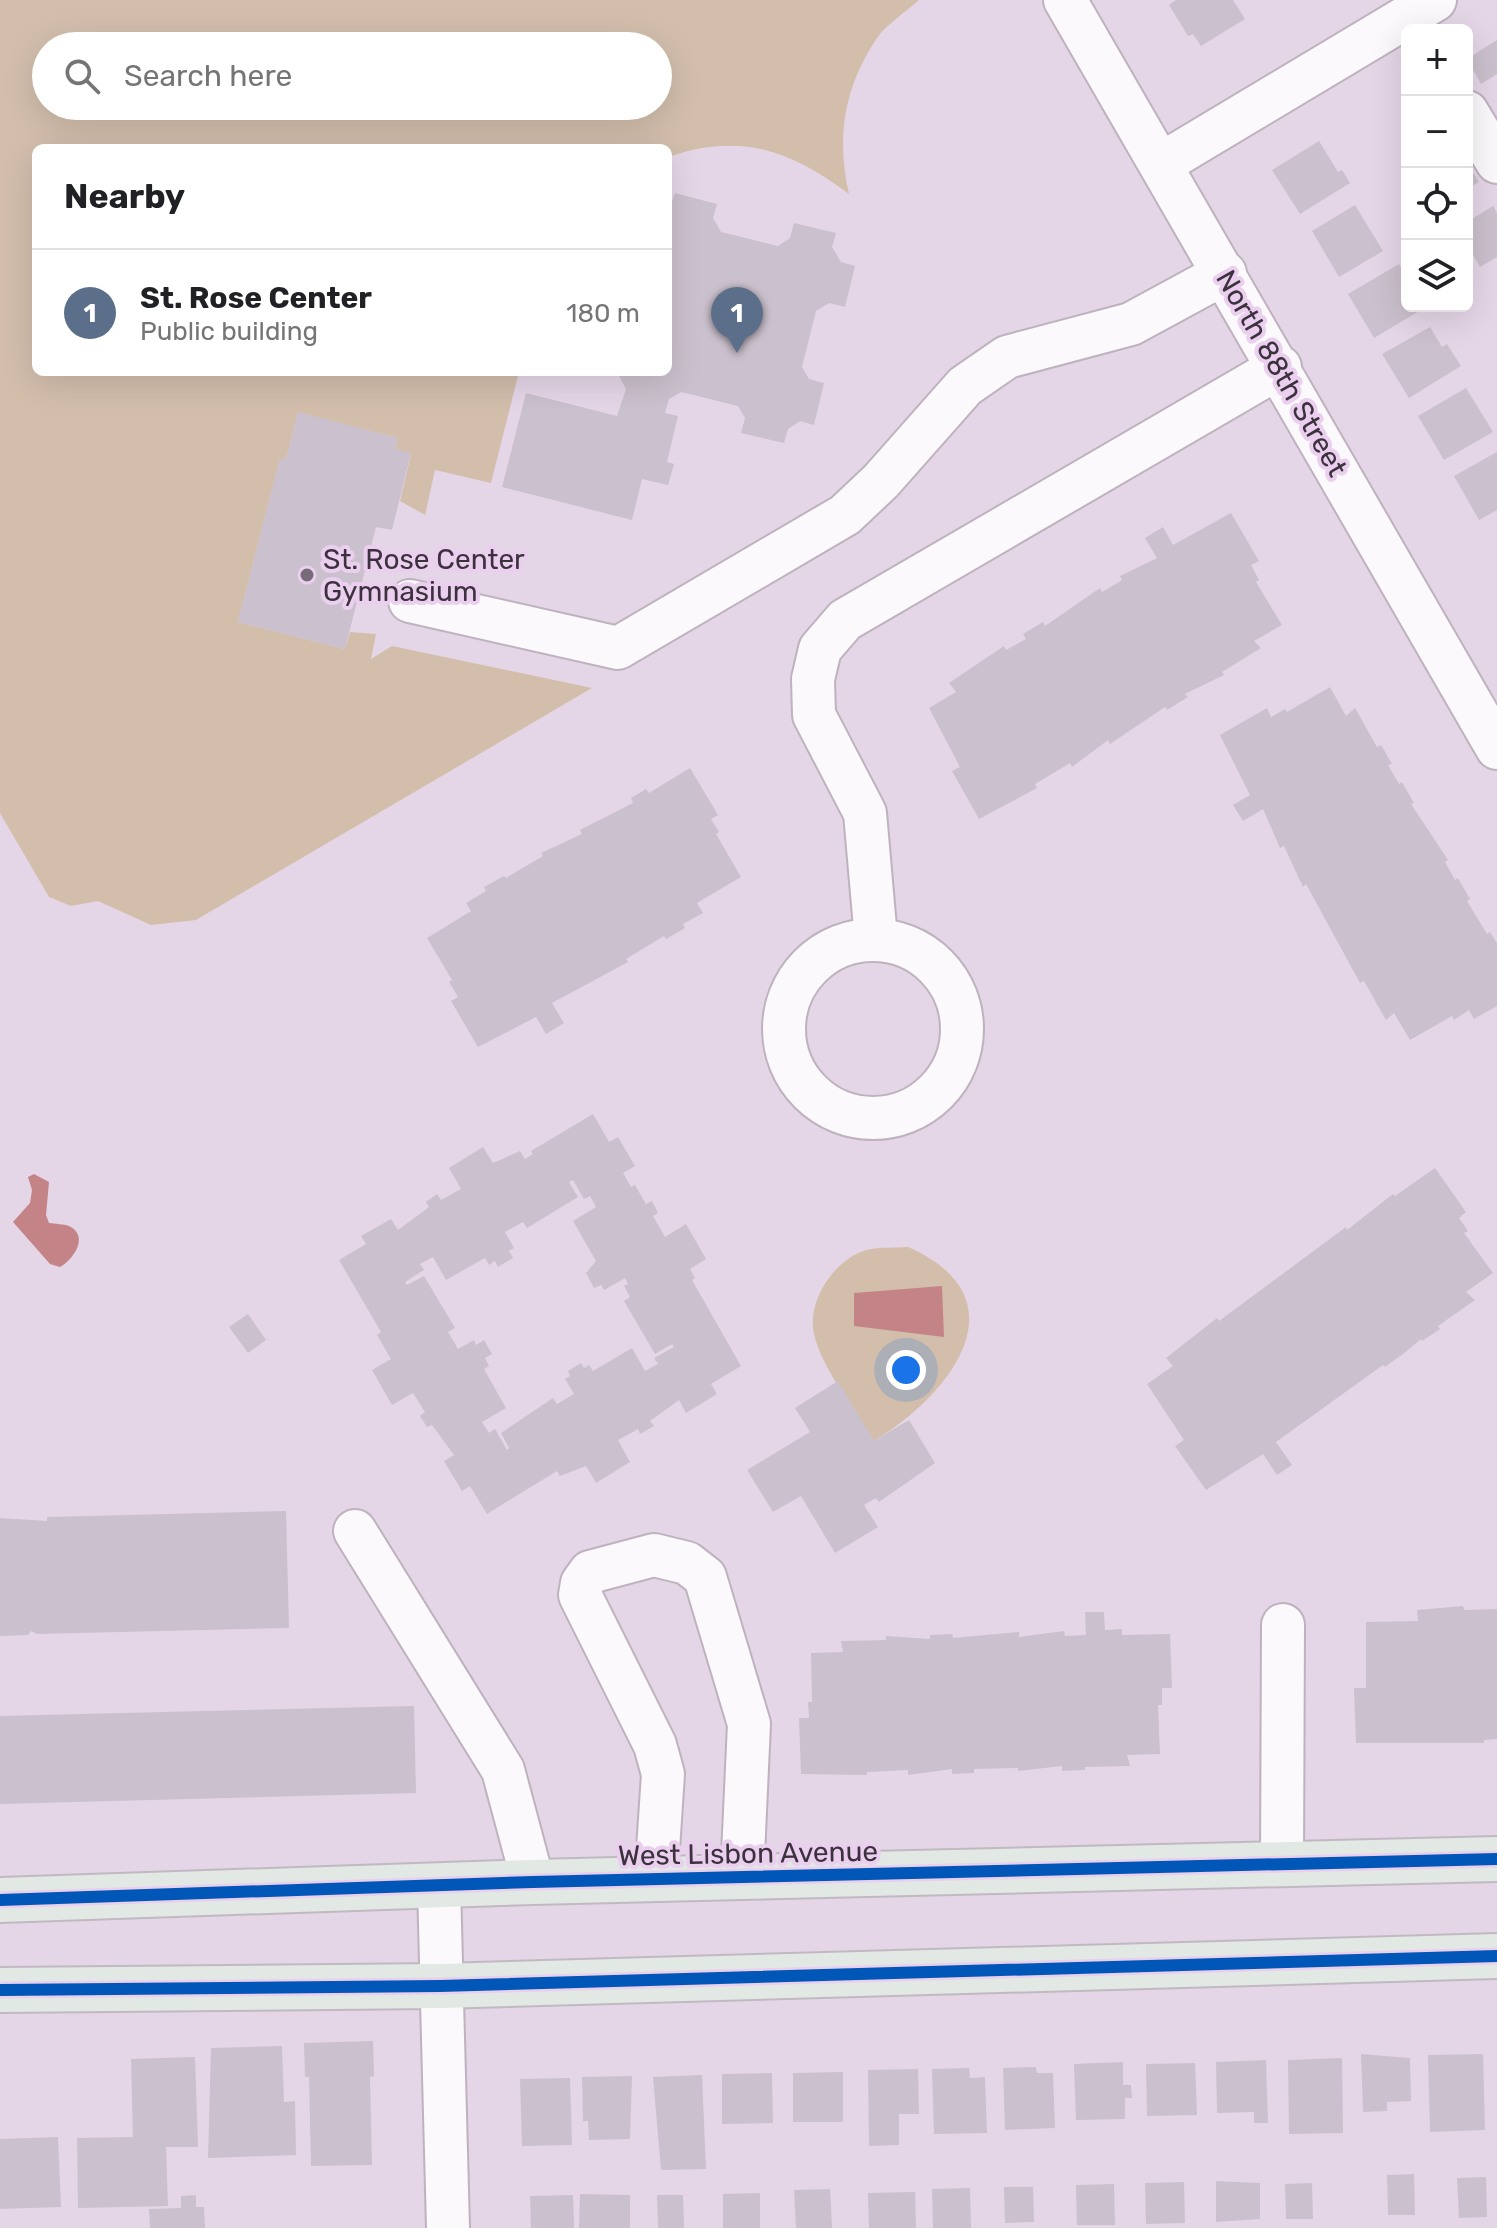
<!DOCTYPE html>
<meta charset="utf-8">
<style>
body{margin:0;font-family:Rubik,sans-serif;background:#f6f6f6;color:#202124}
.controls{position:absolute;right:24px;top:24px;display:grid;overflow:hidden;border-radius:12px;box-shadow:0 8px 32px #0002}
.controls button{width:72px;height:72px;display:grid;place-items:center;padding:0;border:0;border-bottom:2px solid #e0e0e0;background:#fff;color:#202124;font:40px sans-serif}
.you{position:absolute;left:906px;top:1370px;width:28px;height:28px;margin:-20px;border:6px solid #fff;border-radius:50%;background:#1a73e8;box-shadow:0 0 0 12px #1a73e833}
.badge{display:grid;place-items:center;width:52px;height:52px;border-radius:50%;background:#776b79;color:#fff;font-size:26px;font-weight:700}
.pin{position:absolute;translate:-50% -66px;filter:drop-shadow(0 2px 4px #0008)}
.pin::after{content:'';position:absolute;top:42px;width:28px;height:24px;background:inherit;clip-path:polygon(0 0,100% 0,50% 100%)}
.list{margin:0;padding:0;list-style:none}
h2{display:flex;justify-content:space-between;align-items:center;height:104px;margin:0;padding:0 32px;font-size:34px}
h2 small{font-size:26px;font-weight:400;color:#757577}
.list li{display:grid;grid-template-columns:52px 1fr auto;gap:24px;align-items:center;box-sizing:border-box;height:128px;padding:0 32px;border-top:2px solid #e0e0e0}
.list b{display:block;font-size:30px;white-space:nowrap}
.list p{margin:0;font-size:26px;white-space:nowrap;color:#757577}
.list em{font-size:26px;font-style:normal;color:#757577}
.icon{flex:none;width:44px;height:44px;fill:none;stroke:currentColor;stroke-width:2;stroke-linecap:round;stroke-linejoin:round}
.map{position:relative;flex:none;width:1497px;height:2228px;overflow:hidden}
.search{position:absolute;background:#fff;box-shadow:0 8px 32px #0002;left:32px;top:32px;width:640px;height:88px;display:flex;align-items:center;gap:20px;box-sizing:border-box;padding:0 28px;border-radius:44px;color:#757577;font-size:30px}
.panel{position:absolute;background:#fff;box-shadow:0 8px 32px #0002;left:32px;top:144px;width:640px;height:232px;border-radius:12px}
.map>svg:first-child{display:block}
.green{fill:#d3beac;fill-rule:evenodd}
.water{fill:#c38387}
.building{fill:#cbc0cd;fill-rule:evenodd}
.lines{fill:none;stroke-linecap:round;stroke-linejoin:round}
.minor-casing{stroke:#beb2bf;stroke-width:46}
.major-casing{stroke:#c0b9c1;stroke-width:48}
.minor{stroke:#fbf9fb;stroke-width:42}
.major{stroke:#e2e8e3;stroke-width:44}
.cycleway-casing{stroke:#eacfee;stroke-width:17}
.cycleway{stroke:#0057b8;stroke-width:12}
.poi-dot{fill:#776b79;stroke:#eacfee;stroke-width:3}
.labels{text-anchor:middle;stroke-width:8;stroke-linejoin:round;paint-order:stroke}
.street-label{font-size:28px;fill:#3c323e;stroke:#eacfee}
.poi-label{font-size:28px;fill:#3c323e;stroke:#eacfee;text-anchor:start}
</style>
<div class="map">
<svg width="1497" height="2228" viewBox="0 0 1497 2228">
<rect width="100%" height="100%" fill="#e5d6e7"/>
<g class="green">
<path d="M 0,0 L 919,0 C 906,12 887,24 877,38 C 844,87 836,138 849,194 C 790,150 740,132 668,157 L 668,148 L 36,148 L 36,372 L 519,372 L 491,483 L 435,470 L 425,515 L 400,501 L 411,454 L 395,449 L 398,438 L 298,413 L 286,460 L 280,459 L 238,622 L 345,649 L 350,632 L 376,634 L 371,659 L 392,646 L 592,688 L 196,920 L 151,925 L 98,901 L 71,906 L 49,897 L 0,813 ZM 46,46 L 658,46 L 658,106 L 46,106 Z"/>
<path d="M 908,1247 C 1026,1299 950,1395 874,1441 C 855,1409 822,1369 814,1334 C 806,1300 837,1255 871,1249 C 882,1247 896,1248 908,1247 Z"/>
</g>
<g class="water">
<path d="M 34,1174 L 49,1182 L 46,1215 L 49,1223 C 55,1224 64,1224 69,1226 C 90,1236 73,1260 60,1267 L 50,1264 L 13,1222 L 30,1203 L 32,1190 L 28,1177 Z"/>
<polygon points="942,1286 944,1337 854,1326 854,1293"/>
</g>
<g class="building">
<polygon points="1176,0 1233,0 1245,19 1201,46 1193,34 1188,36 1169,5"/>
<polygon points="1497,40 1497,74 1481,84 1467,59"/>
<polygon points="1319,141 1338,172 1342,170 1350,183 1300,214 1272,170"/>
<polygon points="1467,163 1479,182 1467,189"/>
<polygon points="675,193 717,204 713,218 721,232 778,246 790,238 794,223 836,233 832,247 841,262 855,266 845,307 829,303 816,311 802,367 809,379 824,383 814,425 800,421 788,429 784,443 741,433 745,418 738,406 681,392 669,399 665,413 678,416 667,462 674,464 668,485 642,479 632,520 502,487 526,393 617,416 626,389 619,376 607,372 668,372 668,211"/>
<polygon points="1355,205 1383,251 1339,277 1312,231"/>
<polygon points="1493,206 1497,213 1497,257 1480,267 1467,245 1467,222"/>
<polygon points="1399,264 1407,277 1404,280 1407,306 1419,306 1421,310 1374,338 1348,294"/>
<polygon points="1430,327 1442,347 1447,344 1461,366 1409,398 1382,354"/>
<polygon points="1466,388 1493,432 1444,460 1418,416"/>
<polygon points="298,412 398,438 395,449 411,453 392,530 376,527 345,649 238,622 280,458 286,460"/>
<polygon points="1497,452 1497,510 1479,520 1454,476"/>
<polygon points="1231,513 1259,561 1251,565 1259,580 1256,582 1282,625 1254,641 1261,648 1222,672 1224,675 1185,694 1188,697 1167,710 1165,707 1110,744 1108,740 1072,767 1070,763 1035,784 1037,788 979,819 952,771 960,767 929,708 956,692 949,683 1004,646 1006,650 1026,639 1023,634 1043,622 1045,626 1100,588 1102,592 1122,580 1120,576 1157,558 1145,538 1163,527 1173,545"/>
<polygon points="1330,687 1346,716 1355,708 1377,747 1381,745 1392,764 1388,765 1399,784 1402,782 1414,803 1411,804 1448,860 1445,862 1455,880 1458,878 1470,899 1467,901 1487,934 1490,932 1497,943 1497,1006 1474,1019 1469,1010 1454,1020 1452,1016 1410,1040 1394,1013 1386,1020 1364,981 1360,983 1306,884 1303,887 1284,846 1280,848 1263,809 1243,821 1233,805 1250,795 1220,735 1267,708 1271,717 1285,709 1287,712"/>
<polygon points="690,768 718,815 711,819 719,832 716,834 741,877 697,903 703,913 683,924 685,928 666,939 664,936 626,959 628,962 552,1003 564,1023 546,1034 536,1017 478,1047 451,1001 458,997 449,982 452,980 427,938 471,911 466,903 486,891 484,887 504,876 506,878 543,856 541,853 582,834 580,830 633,803 631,798 646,789 649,793"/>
<path d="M 593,1114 L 609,1142 L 618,1137 L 635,1166 L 623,1173 L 631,1187 L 635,1185 L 646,1204 L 652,1201 L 658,1213 L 653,1216 L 665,1237 L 686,1224 L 706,1259 L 690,1269 L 695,1278 L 692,1280 L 741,1366 L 711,1384 L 717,1394 L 686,1413 L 679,1400 L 650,1421 L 654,1426 L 640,1434 L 638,1429 L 618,1440 L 630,1462 L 596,1483 L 586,1466 L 560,1476 L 557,1471 L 487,1514 L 470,1486 L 462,1491 L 444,1461 L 454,1455 L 432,1425 L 427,1427 L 420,1416 L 425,1412 L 413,1393 L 392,1405 L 372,1370 L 391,1359 L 377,1335 L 381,1332 L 339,1260 L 366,1244 L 361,1236 L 391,1219 L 398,1230 L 429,1207 L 426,1202 L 437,1194 L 441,1200 L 461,1189 L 449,1168 L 483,1147 L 493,1163 L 520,1151 L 525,1159 L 533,1154 L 531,1151 ZM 573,1180 L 584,1199 L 590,1196 L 596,1207 L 573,1221 L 596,1261 L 586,1273 L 594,1288 L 601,1285 L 604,1290 L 625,1278 L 628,1284 L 624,1286 L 630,1297 L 624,1301 L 655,1354 L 672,1344 L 674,1347 L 654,1358 L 658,1364 L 645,1371 L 632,1348 L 593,1371 L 589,1365 L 584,1368 L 581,1363 L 568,1371 L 570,1376 L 565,1379 L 574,1394 L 557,1404 L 553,1398 L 501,1433 L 509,1448 L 507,1450 L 495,1429 L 489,1433 L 482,1422 L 506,1408 L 484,1369 L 489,1366 L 485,1358 L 492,1354 L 484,1340 L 476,1345 L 474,1340 L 458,1349 L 448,1332 L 455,1328 L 424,1276 L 407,1285 L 405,1282 L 424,1270 L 420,1264 L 433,1257 L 446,1280 L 485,1258 L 489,1265 L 495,1261 L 498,1267 L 513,1258 L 509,1251 L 514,1248 L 505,1232 L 523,1222 L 527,1228 L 578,1197 L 569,1182 Z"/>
<polygon points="1435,1168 1466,1212 1459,1218 1468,1231 1464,1233 1493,1273 1466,1292 1475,1300 1438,1326 1440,1329 1422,1341 1421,1339 1403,1354 1385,1367 1383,1365 1276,1442 1292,1465 1277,1475 1263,1454 1206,1490 1175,1446 1184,1440 1147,1384 1173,1366 1166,1358 1217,1318 1219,1321 1346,1227 1347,1230 1393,1194 1395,1196"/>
<polygon points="248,1314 266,1340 248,1353 229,1327"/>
<polygon points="838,1381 874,1441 909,1420 935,1463 879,1502 876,1498 864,1505 878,1527 835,1553 801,1496 773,1512 747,1470 810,1432 795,1408"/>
<polygon points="286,1511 289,1628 37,1634 31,1631 28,1635 0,1636 0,1518 47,1521 47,1517"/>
<polygon points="1463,1606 1464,1610 1497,1609 1497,1739 1484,1740 1484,1743 1356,1743 1354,1688 1366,1688 1366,1622 1418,1621 1417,1610"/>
<polygon points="1085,1612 1104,1612 1105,1630 1122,1629 1122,1635 1170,1634 1172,1688 1162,1688 1162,1705 1158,1705 1160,1754 1127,1755 1130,1766 1085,1767 1085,1770 1062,1771 1062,1766 1018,1771 1018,1768 974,1769 974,1773 952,1774 952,1769 908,1775 908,1770 867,1772 867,1775 801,1774 799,1718 809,1718 808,1702 812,1702 811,1653 843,1652 841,1641 886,1640 886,1636 930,1639 930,1635 952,1634 953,1638 1019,1632 1019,1637 1064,1631 1065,1636 1086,1635"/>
<polygon points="414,1706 416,1793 0,1804 0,1716"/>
<polygon points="373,2041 374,2076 370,2077 372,2165 311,2166 309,2077 305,2077 304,2043"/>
<polygon points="282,2046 284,2102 295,2101 296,2155 208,2158 211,2048"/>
<polygon points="1361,2054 1410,2058 1411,2101 1387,2102 1387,2111 1363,2112"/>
<polygon points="1483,2054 1485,2130 1430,2132 1428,2055"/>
<polygon points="195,2057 198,2147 166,2147 168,2206 78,2208 77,2138 133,2137 131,2059"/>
<polygon points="1342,2058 1343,2133 1289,2134 1288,2060"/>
<polygon points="1266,2060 1268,2123 1254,2123 1254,2112 1217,2113 1216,2062"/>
<polygon points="1123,2062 1123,2085 1131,2085 1132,2098 1125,2098 1125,2119 1076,2120 1074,2064"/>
<polygon points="1195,2063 1197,2115 1147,2116 1146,2064"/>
<polygon points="1036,2067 1037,2073 1053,2073 1055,2128 1005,2130 1003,2068"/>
<polygon points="969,2068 970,2078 985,2077 987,2133 934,2134 932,2069"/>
<polygon points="918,2069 919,2114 899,2114 899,2145 869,2146 868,2070"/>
<polygon points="843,2072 843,2122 793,2122 793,2073"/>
<polygon points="772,2073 773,2123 722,2124 722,2074"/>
<polygon points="702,2075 706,2169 661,2170 653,2077"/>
<polygon points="632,2076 630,2139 589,2140 588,2121 583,2121 582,2077"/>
<polygon points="570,2078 572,2145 522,2146 520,2079"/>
<polygon points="58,2137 61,2207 0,2209 0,2139"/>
<polygon points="1414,2174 1415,2215 1388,2215 1387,2175"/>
<polygon points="1486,2177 1487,2217 1459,2218 1457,2178"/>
<polygon points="1216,2181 1260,2183 1260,2219 1216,2222"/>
<polygon points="1184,2182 1185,2223 1146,2224 1145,2183"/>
<polygon points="1312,2183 1313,2219 1286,2219 1285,2184"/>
<polygon points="1114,2184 1115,2225 1077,2225 1076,2185"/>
<polygon points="1004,2187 1033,2187 1034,2222 1005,2223"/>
<polygon points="970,2188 971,2228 933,2228 932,2189"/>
<polygon points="830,2189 832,2228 796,2228 794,2190"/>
<polygon points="915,2192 916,2228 869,2228 868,2193"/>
<polygon points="760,2193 760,2228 723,2228 723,2194"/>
<polygon points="580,2194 630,2195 630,2228 579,2228"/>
<polygon points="196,2195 196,2207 204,2207 205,2228 150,2228 149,2209 181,2208 181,2196"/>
<polygon points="573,2195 574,2228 531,2228 530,2196"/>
<polygon points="657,2195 683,2195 684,2228 658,2228"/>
</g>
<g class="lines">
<defs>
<g id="minor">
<polyline points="1065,0 1497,748"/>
<polyline points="1467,112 1497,162"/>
<polyline points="1161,164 1435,0"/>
<polyline points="410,601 618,648 845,515 881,481 965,386 1007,357 1131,324 1225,273"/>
<polyline points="876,939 865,813 814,715 813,679 820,649 845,620 1280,367"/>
<circle cx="873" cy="1029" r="89"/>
<polyline points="355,1531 503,1770 533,1882"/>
<polyline points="1282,1864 1283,1625"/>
<polyline points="656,1879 663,1774 655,1745 580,1595 582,1583 590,1572 654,1555 687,1563 705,1577 749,1724 742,1877"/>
<polyline points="439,1886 448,2228"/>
</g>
<g id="major">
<polyline points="0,1900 533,1882 1497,1859"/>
<polyline points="0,1990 440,1986 1497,1956"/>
</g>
</defs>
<use href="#minor" class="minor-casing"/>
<use href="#major" class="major-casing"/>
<use href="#minor" class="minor"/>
<use href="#major" class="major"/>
<defs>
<g id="cycleway">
<polyline points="0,1900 533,1882 1497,1859"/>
<polyline points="0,1990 440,1986 1497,1956"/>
</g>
</defs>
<use href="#cycleway" class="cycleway-casing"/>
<use href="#cycleway" class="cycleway"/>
</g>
<circle class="poi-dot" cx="307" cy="575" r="8"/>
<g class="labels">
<g class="street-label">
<text transform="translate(1282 373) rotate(60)" y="10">North 88th Street</text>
<text transform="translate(748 1853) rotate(-1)" y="10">West Lisbon Avenue</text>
</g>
<g class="poi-label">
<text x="323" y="569">St. Rose Center<tspan x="323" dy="32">Gymnasium</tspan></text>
</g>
</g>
</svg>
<div class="controls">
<button>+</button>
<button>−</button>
<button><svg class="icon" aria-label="locate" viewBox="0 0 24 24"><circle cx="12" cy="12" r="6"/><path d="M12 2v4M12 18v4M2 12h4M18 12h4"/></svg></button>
<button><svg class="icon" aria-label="layers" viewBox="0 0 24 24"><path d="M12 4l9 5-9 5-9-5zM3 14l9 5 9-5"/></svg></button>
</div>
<div class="you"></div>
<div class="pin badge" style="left:737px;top:353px;background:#5c6f8a">1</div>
<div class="search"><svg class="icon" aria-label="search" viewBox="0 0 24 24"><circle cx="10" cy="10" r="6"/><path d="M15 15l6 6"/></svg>Search here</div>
<section class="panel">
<h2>Nearby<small></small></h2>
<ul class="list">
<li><span class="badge" style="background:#5c6f8a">1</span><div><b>St. Rose Center</b><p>Public building</p></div><em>180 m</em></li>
</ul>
</section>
</div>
